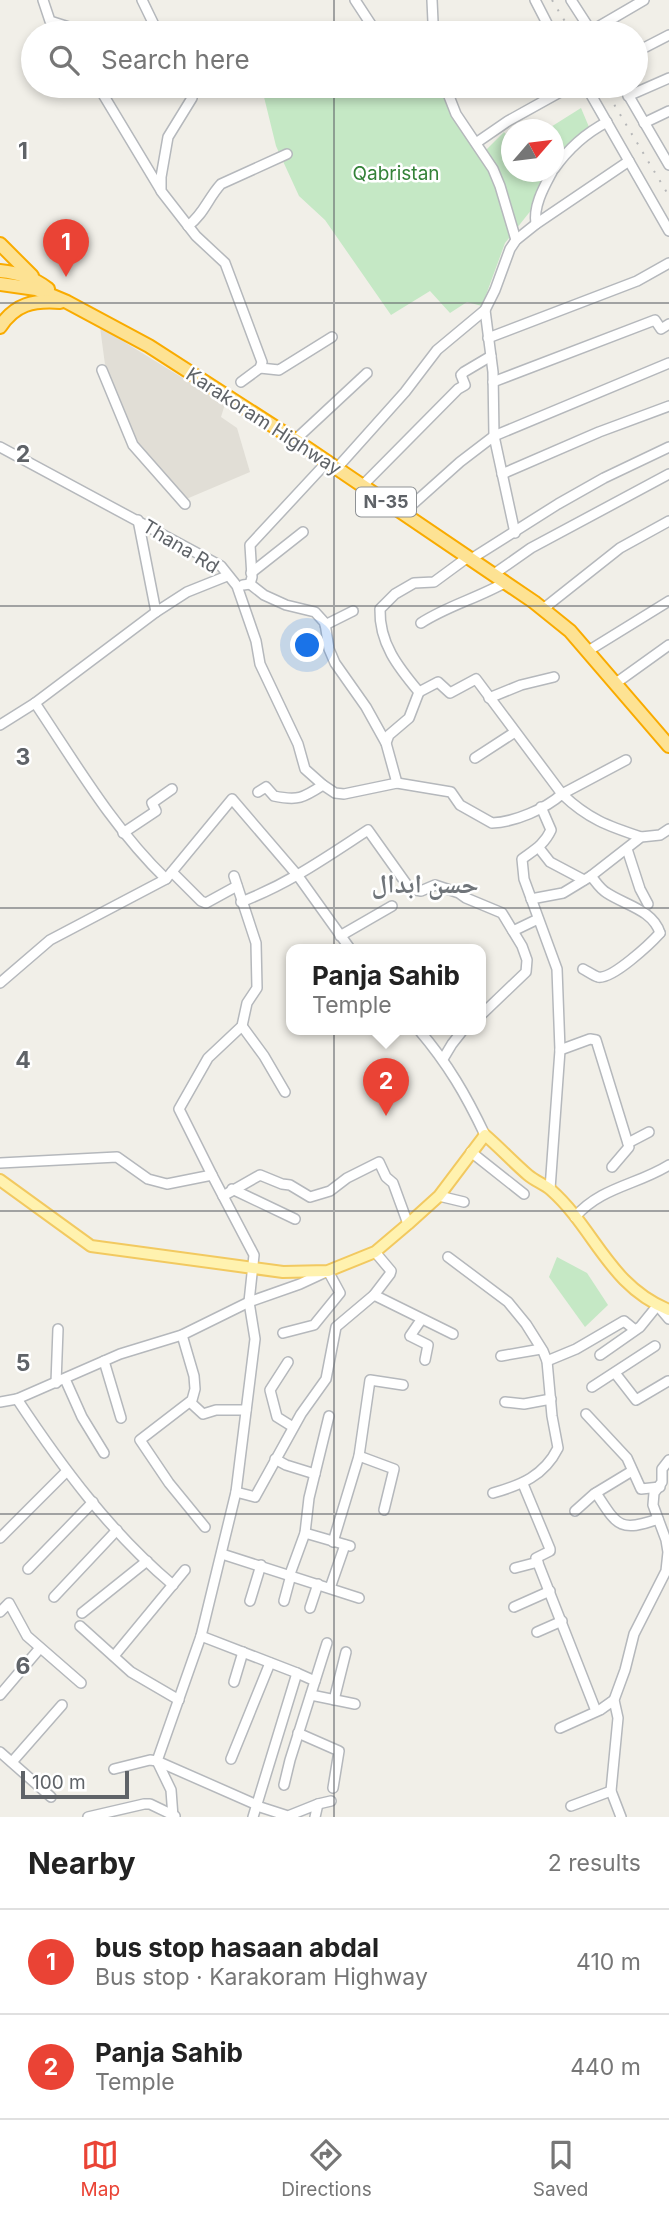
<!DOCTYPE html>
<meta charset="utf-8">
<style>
body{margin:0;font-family:Inter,"Noto Naskh Arabic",sans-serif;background:#f6f6f6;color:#222}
.compass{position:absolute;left:501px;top:119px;width:63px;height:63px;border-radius:50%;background:#fff;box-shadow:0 4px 10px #0003;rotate:62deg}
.scale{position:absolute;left:21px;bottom:18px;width:108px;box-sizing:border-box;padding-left:7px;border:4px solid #5f6368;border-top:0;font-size:19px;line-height:24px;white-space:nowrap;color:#5f6368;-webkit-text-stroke:5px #fff;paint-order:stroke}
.you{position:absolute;left:308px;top:646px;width:24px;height:24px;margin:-18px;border:5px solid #fff;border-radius:50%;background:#1a73e8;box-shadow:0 0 0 10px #1a73e833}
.badge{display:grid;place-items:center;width:46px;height:46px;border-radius:50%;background:#ea4335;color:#fff;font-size:23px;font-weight:700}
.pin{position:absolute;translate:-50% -58px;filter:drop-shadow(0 2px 4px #0008)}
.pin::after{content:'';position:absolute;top:37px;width:24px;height:21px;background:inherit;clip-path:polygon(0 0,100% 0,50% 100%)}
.popup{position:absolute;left:286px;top:944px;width:200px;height:91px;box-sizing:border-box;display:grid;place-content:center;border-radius:14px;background:#fff;filter:drop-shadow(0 2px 5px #0005);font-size:23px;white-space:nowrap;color:#767676}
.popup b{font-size:26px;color:#222}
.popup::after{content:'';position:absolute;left:50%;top:100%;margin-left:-14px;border:14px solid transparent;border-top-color:#fff}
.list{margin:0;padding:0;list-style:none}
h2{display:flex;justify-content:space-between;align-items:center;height:91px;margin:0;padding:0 28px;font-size:30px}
h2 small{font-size:23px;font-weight:400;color:#767676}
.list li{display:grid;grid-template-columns:46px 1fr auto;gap:21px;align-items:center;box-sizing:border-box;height:105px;padding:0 28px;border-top:2px solid #e0e0e0}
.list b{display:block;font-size:26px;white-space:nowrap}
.list p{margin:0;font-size:23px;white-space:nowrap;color:#767676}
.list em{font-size:23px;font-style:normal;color:#767676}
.icon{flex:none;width:38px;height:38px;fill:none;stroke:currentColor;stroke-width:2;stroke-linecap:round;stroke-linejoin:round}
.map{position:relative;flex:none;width:669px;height:1817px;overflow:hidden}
.search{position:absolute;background:#fff;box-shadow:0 4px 10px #0003;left:21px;right:21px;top:21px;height:77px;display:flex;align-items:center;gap:18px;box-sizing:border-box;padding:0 24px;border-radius:38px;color:#767676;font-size:26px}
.sheet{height:301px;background:#fff}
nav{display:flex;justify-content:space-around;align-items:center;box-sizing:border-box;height:98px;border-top:2px solid #e0e0e0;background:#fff;font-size:19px;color:#767676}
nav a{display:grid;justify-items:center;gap:4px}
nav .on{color:#ea4335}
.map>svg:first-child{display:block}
.education{fill:#e1ded6}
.green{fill:#c5e8c5}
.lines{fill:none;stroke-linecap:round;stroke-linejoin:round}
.minor-casing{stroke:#b5b8bc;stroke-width:12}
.major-casing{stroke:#f2c960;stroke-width:14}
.highway-casing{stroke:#f9ab00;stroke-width:16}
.minor{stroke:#fff;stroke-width:9}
.major{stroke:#fff2af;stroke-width:10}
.highway{stroke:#fde293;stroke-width:12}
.rail{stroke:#b6b7b8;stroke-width:2;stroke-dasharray:2 9;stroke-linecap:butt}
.grid{fill:none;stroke:#5f6368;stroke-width:2;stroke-opacity:0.55}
.labels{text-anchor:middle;stroke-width:5;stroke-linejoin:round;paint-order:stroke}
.shield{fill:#fff;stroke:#8f9295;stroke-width:2}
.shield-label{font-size:18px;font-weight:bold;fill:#5f6368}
.park-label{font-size:19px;fill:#348238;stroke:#fff}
.street-label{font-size:19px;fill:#5f6368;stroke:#fff}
.district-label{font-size:26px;font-weight:bold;fill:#70757a;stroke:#fff}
.grid-label{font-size:23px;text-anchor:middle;font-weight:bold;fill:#5f6368;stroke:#fff;stroke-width:5;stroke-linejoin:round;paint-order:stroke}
</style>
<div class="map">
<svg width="669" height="1817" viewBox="0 0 669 1817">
<rect width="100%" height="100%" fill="#f1efe8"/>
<polygon class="education" points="100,327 225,404 221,417 237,428 250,472 184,500 134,441 106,372"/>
<g class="green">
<polygon points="272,86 320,86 322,90 326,86 445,86 482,154 504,132 511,140 512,172 547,172 536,204 505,243 482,306 467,302 450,313 430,291 391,315 325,220 299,196 276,146 264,97"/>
<polygon points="581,108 589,127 566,148 554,163 554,130 546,130"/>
<polygon points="557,1257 587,1273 608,1305 585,1327 549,1277"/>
</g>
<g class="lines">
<defs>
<g id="minor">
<polyline points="43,0 50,21 72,28 76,33"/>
<polyline points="142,0 158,33"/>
<polyline points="355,0 372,26"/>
<polyline points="432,0 433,22 437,33"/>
<polyline points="535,0 552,33"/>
<polyline points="571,0 591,31"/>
<polyline points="592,33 591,31 644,0"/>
<polyline points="636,52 669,35"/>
<polyline points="98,86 160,189"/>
<polyline points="187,86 192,98 168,137 161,177 161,191 196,236 225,263 262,362 260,368 241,382"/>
<polyline points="445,86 456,114 493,169 500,186 516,240"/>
<polyline points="586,86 669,231"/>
<polyline points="623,86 669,165"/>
<polyline points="628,96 669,78"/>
<polyline points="644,123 669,111"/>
<polyline points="476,143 508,121 571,86"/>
<path d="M 554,169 C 568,149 584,134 607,122"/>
<path d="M 536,224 C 533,206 544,187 552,172"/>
<path d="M 188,226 C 204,214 208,198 221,184 L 287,154"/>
<polyline points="485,310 493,372 494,436 515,533"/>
<polyline points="488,338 637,281 669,263"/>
<polyline points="260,368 279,370 332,337"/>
<polyline points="102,370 133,445 185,504"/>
<polyline points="493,382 655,320 661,329 669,324"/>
<polyline points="295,440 367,373"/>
<polyline points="0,447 221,566 237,586 256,641 260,664 298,744 305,769 323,785"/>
<polyline points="337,468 405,392 437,350 485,310 495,290 510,249 516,240 536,224 629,161"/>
<polyline points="502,474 599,432 669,406"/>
<polyline points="362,486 458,389 465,385 461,375 464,372 491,356"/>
<polyline points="403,513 460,462 494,436 669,363"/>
<polyline points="138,520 156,612"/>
<polyline points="471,559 558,504 604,478 669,447"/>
<polyline points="251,573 303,532"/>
<polyline points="494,574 531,548 669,474"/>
<polyline points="250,584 264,595 286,605 315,612 325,623 329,649 335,663 366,707 386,743 397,783"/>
<polyline points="243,585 250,584 252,577 250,545 327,462"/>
<polyline points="543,609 620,548 669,521"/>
<path d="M 421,623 C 447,606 478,598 506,582"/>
<polyline points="325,625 353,611"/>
<polyline points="588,651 669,601"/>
<polyline points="616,683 669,645"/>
<polyline points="419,692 438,682 450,693 476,679 562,794 626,760"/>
<polyline points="489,698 521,685 554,677"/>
<path d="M 35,703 C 76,764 113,828 166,879"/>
<polyline points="0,725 35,703 156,612 187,592 227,576"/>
<path d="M 386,743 L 389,735 L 409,718 L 419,692 C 398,667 379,643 380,609 L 395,594 L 414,583 L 434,582 L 468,557"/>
<polyline points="475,758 515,732"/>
<path d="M 258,792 L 266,787 L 274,796 C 298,801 303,798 323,785 L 335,793 L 344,794 L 397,783 L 451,792 L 460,805 L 492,823 C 515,822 545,809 562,794 C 588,819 608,826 641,837"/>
<path d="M 541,807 L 551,830 C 544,845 534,850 522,859 L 524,879 L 557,969 L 560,1050 L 550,1189"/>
<polyline points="123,833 156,811 152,803 172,789"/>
<polyline points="539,848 550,862 584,880"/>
<polyline points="627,849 640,889 648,904"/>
<polyline points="172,872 201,901 206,903 237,886"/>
<polyline points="591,876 641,837 660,835 669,829"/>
<path d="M 531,899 L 563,893 L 591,876 C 596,882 600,889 607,893 C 625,905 653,910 660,933"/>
<path d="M 241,902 C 290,883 325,858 368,830 L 410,889 L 421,891 L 435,885 L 459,893 L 466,898 L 502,913 L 522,946 L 527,960 L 526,972 L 480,1016"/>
<polyline points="513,931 538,919"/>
<polyline points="340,936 392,906"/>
<path d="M 583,969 C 587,971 594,976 598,977 C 612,980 651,943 660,933"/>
<polyline points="0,983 50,940 166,879 232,799 298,876 351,950"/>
<polyline points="242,1026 264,1056 285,1092"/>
<path d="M 419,1030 C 448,1064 466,1095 485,1135"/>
<polyline points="560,1050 590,1039 596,1040 629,1147 612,1167"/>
<polyline points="443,1059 452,1044 463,1030"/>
<polyline points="628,1143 649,1132"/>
<polyline points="471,1152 524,1194"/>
<polyline points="0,1163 117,1157 148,1179 167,1184 212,1175 254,1255 249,1302 255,1339 236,1492 201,1636 297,1673 253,1817"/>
<polyline points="212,1175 179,1109 208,1058 242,1026 247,1003 257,988 256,943 234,876"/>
<polyline points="232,1189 295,1219"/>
<polyline points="223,1196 260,1175 282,1184 290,1185 310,1197 330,1191 347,1178 379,1162 386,1177 393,1183 408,1224"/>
<polyline points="439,1196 464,1202"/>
<path d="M 575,1217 C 601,1187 637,1185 669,1165"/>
<path d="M 448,1257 L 508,1302 L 526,1324 L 543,1351 L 547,1361 L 552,1416 L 558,1448 C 544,1476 521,1485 493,1493"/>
<polyline points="374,1295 453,1334"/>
<polyline points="658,1306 669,1319"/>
<polyline points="421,1320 410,1336 428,1345 425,1360"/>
<polyline points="182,1335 194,1376 195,1389 192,1400 140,1440 169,1483 205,1527"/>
<polyline points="600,1355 640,1327 657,1306"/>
<polyline points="501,1356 541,1349"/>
<polyline points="104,1361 121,1418"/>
<polyline points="547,1361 576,1349 624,1321 635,1330"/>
<polyline points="288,1362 270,1390 277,1417 293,1427"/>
<polyline points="615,1373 636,1400 668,1381"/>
<polyline points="65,1379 82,1417 104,1453"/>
<polyline points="56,1383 58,1329"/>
<polyline points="592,1387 655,1346"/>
<path d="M 17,1399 C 62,1467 110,1532 173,1585"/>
<polyline points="0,1402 17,1399 120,1354 182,1335 249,1302 300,1284 328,1271 340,1293 314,1325 283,1333"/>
<polyline points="190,1402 203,1414 216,1410 246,1410"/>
<polyline points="505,1402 524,1404 551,1399"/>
<polyline points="586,1414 627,1458 641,1489 660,1487"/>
<polyline points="359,1456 394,1469 384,1510"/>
<polyline points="275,1459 286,1465 315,1474"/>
<polyline points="523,1484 550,1549 550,1551 536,1558 596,1711"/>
<polyline points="236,1492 255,1497 301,1414 326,1379 336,1327 374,1295 390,1274 391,1271 375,1252"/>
<path d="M 596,1493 C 617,1525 619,1533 658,1519"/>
<polyline points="575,1511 594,1494 632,1471"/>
<polyline points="305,1533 350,1546"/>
<polyline points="0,1538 66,1472"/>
<polyline points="333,1542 359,1456 370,1380 403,1385"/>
<polyline points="222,1554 359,1598"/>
<polyline points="515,1568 538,1562"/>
<polyline points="28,1569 93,1502"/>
<polyline points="290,1574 305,1533 309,1498 329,1416"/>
<polyline points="330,1588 345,1545"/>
<polyline points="54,1597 117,1530"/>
<polyline points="250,1601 261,1565"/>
<polyline points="284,1601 291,1575"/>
<polyline points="514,1607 550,1591"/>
<polyline points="310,1608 318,1584"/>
<polyline points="0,1612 9,1603 27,1636 81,1683"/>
<polyline points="82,1613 147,1561"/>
<polyline points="80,1626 131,1672 179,1700"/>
<polyline points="537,1632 562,1621"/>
<polyline points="114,1656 185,1570"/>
<polyline points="315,1681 327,1643"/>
<polyline points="234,1682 243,1652"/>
<polyline points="0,1695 40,1648"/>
<polyline points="311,1695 355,1704"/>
<polyline points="334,1700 346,1652"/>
<polyline points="560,1728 600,1710 614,1700"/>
<polyline points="298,1733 339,1751 333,1788"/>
<polyline points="0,1752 51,1797"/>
<polyline points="231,1759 270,1663"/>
<polyline points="12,1762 62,1705"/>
<polyline points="114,1769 150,1760 157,1761 257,1805"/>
<polyline points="284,1785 290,1760 315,1681 297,1673"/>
<polyline points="318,1804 331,1801"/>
<polyline points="257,1806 288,1816 318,1804 315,1817"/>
<polyline points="571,1806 611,1791"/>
<polyline points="88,1817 144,1804 150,1804 175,1816"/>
<polyline points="173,1817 171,1790 157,1761 201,1636"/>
<polyline points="621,1817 611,1791 618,1718 614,1700 625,1670 634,1634 666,1571 668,1552 666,1540 653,1505 654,1493 662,1482 662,1469 669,1460"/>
</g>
<path id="major" d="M 0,1180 L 91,1246 L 283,1272 L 328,1271 L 375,1252 L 408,1224 L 439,1196 L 485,1135 C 500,1148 513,1162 528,1175 C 535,1181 544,1184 551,1190 C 595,1229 609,1286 669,1310"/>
<g id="highway">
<polyline points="0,244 32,276"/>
<path d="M 0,271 C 19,273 32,277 48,289"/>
<polyline points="0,284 36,289 67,302 149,346 295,440 534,602 570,631 669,746"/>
<path d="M 0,327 C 15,304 33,300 60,302"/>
</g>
</defs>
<use href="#minor" class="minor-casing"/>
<use href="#major" class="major-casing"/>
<use href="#highway" class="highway-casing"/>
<use href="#minor" class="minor"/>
<use href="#major" class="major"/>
<use href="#highway" class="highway"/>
<g class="rail">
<polyline points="552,0 572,33"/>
<polyline points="603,86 669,196"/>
</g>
</g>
<path class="grid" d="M 334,0 L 334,33M 334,86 L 334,1817M 0,303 L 669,303M 0,606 L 669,606M 0,908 L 669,908M 0,1211 L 669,1211M 0,1514 L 669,1514"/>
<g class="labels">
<rect class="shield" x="356" y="487.5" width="60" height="29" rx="5"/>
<g class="shield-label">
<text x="386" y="508">N-35</text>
</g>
<g class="park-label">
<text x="396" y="180">Qabristan</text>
</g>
<g class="street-label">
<text transform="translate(264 421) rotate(33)" y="7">Karakoram Highway</text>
<text transform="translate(181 546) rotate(31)" y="7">Thana Rd</text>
</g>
<g class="district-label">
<text x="425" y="893">حسن ابدال</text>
</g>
</g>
<g class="grid-label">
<text x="23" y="159">1</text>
<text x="23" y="462">2</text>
<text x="23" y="765">3</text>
<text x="23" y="1068">4</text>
<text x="23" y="1371">5</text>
<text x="23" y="1674">6</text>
</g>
</svg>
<svg class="compass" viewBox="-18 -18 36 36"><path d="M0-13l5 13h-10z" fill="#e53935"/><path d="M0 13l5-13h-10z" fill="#767676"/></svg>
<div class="scale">100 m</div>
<div class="you"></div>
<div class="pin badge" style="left:66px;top:277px">1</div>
<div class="pin badge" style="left:386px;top:1116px">2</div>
<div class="popup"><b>Panja Sahib</b>Temple</div>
<div class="search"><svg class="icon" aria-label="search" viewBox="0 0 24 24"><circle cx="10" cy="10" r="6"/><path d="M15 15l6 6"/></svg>Search here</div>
</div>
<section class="sheet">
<h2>Nearby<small>2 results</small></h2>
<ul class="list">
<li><span class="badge">1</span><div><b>bus stop hasaan abdal</b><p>Bus stop · Karakoram Highway</p></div><em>410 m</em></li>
<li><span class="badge">2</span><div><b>Panja Sahib</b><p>Temple</p></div><em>440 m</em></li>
</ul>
</section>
<nav>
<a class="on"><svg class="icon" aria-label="map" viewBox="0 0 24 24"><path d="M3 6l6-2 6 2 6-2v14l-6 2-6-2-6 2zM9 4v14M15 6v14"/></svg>Map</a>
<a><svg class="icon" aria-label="directions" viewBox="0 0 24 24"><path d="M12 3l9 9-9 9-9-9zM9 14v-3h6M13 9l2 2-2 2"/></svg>Directions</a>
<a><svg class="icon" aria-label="saved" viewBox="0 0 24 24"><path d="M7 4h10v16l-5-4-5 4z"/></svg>Saved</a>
</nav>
